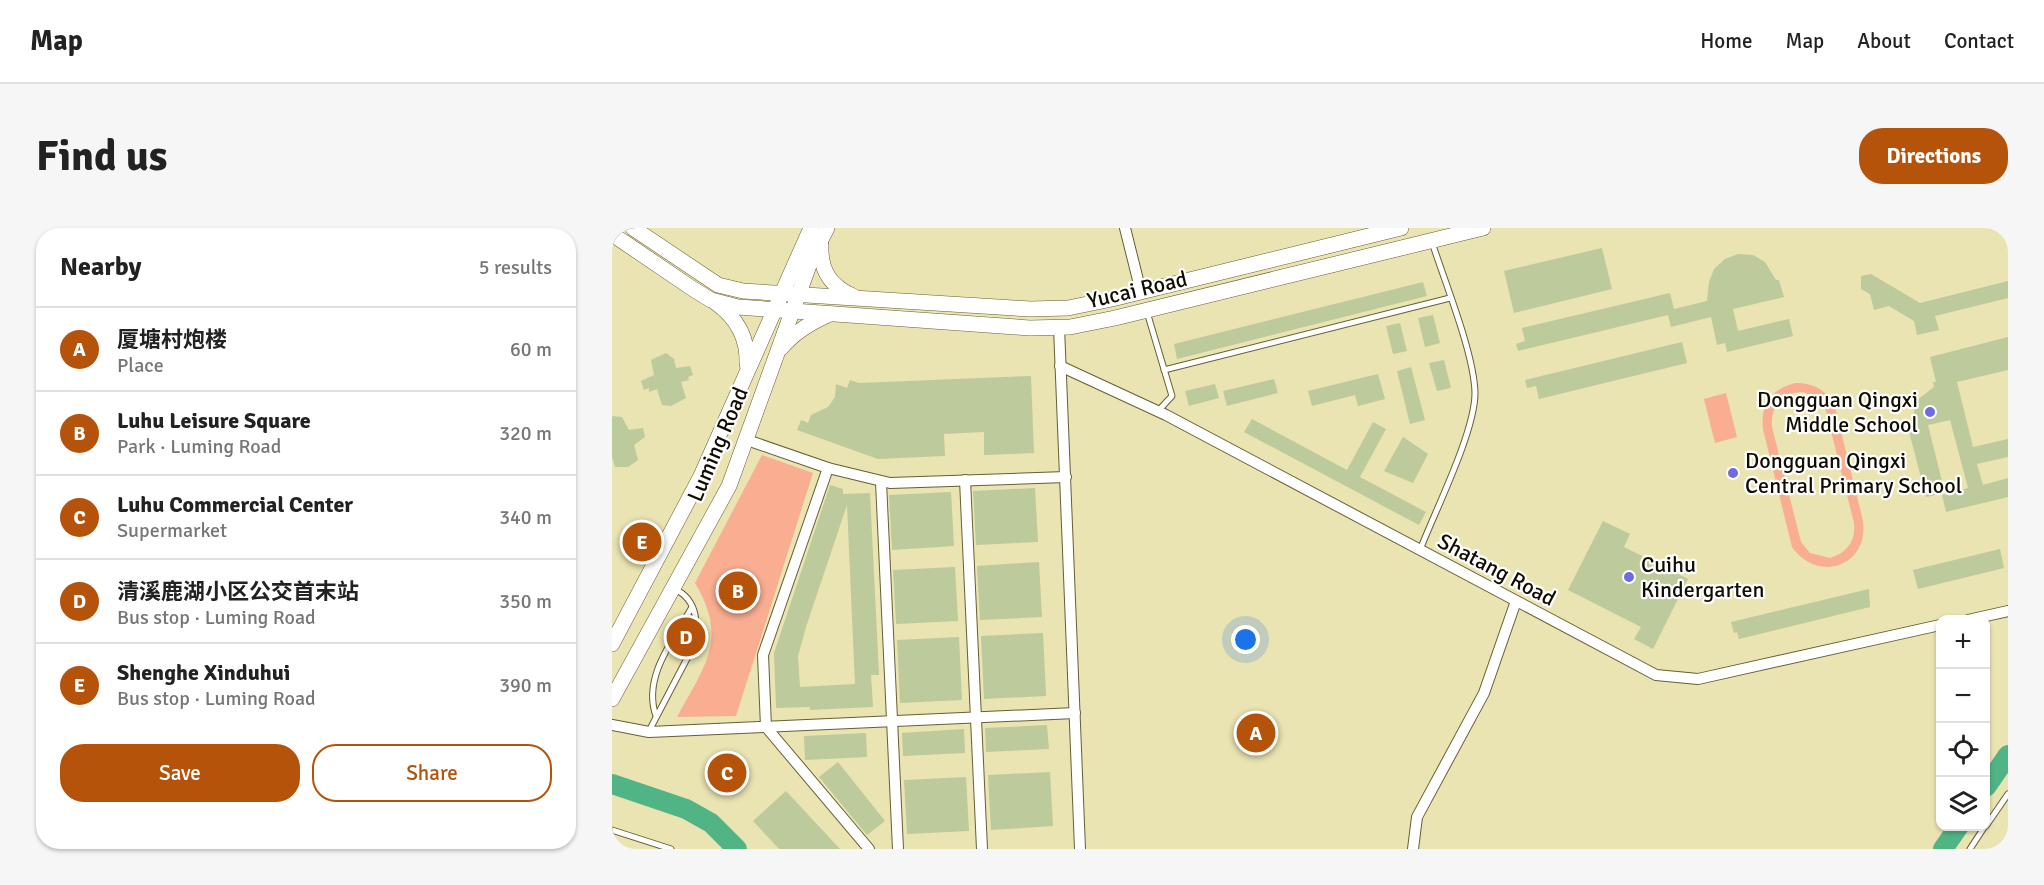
<!DOCTYPE html>
<meta charset="utf-8">
<style>
body{margin:0;font-family:Signika,"Noto Sans SC",sans-serif;background:#f6f6f6;color:#222}
.controls{position:absolute;right:18px;bottom:18px;display:grid;overflow:hidden;border-radius:12px;box-shadow:0 2px 4px #0004}
.controls button{width:54px;height:54px;display:grid;place-items:center;padding:0;border:0;border-bottom:2px solid #e0e0e0;background:#fff;color:#222;font:30px sans-serif}
.you{position:absolute;left:634px;top:412px;width:21px;height:21px;margin:-15px;border:4px solid #fff;border-radius:50%;background:#1a73e8;box-shadow:0 0 0 9px #1a73e833}
.badge{display:grid;place-items:center;width:39px;height:39px;border-radius:50%;background:#b45309;color:#fff;font-size:20px;font-weight:700}
.pin{position:absolute;translate:-50% -50%;border:3px solid #fff;box-shadow:0 2px 6px #0006}
.list{margin:0;padding:0;list-style:none}
h2{display:flex;justify-content:space-between;align-items:center;height:78px;margin:0;padding:0 24px;font-size:26px}
h2 small{font-size:20px;font-weight:400;color:#767676}
.list li{display:grid;grid-template-columns:39px 1fr auto;gap:18px;align-items:center;box-sizing:border-box;height:84px;padding:0 24px;border-top:2px solid #e0e0e0}
.list b{display:block;font-size:22px;white-space:nowrap}
.list p{margin:0;font-size:20px;white-space:nowrap;color:#767676}
.list em{font-size:20px;font-style:normal;color:#767676}
.actions{display:flex;gap:12px;padding:18px 24px}
.actions a{flex:1;padding:14px 0;border:2px solid #b45309;border-radius:24px;text-align:center;font-size:21px;color:#b45309}
.actions .main{background:#b45309;color:#fff}
.icon{flex:none;width:33px;height:33px;fill:none;stroke:currentColor;stroke-width:2;stroke-linecap:round;stroke-linejoin:round}
.map{position:relative;flex:none;width:1396px;height:621px;overflow:hidden;border-radius:24px}
header{display:flex;align-items:center;gap:36px;box-sizing:border-box;height:84px;padding:0 30px;background:#fff;border-bottom:2px solid #e0e0e0}
header strong{font-size:28px}
nav{display:flex;gap:33px;margin-inline-start:auto;font-size:21px}
.intro{display:flex;align-items:center;justify-content:space-between;box-sizing:border-box;height:144px;padding:0 36px}
h1{margin:0;font-size:42px}
.button{padding:15px 27px;border-radius:24px;background:#b45309;color:#fff;font-size:21px;font-weight:700}
main{display:flex;gap:36px;padding:0 36px}
aside{flex:1;background:#fff;border-radius:24px;box-shadow:0 2px 4px #0004}
.map>svg:first-child{display:block}
.green{fill:#f9ad91;fill-rule:evenodd}
.lines{fill:none;stroke-linecap:round;stroke-linejoin:round}
.river{stroke:#50b485;stroke-width:20}
.building{fill:#bdca9c;fill-rule:evenodd}
.lane-casing{stroke:#665f33;stroke-width:7}
.street-casing{stroke:#665f33;stroke-width:12}
.secondary-casing{stroke:#665f33;stroke-width:16}
.lane{stroke:#fff;stroke-width:5}
.street{stroke:#fff;stroke-width:10}
.secondary{stroke:#fff;stroke-width:15}
.poi-dot{fill:#6e6be5;stroke:#fff;stroke-width:2}
.labels{text-anchor:middle;stroke-width:4.5;stroke-linejoin:round;paint-order:stroke}
.street-label{font-size:22px;fill:#100d00;stroke:#fff}
.poi-label{font-size:22px;fill:#100d00;stroke:#fff;text-anchor:start}
</style>
<header>
<strong>Map</strong>
<nav><a>Home</a><a>Map</a><a>About</a><a>Contact</a></nav>
</header>
<div class="intro"><h1>Find us</h1><a class="button">Directions</a></div>
<main>
<aside>
<h2>Nearby<small>5 results</small></h2>
<ul class="list">
<li><span class="badge">A</span><div><b>厦塘村炮楼</b><p>Place</p></div><em>60 m</em></li>
<li><span class="badge">B</span><div><b>Luhu Leisure Square</b><p>Park · Luming Road</p></div><em>320 m</em></li>
<li><span class="badge">C</span><div><b>Luhu Commercial Center</b><p>Supermarket</p></div><em>340 m</em></li>
<li><span class="badge">D</span><div><b>清溪鹿湖小区公交首末站</b><p>Bus stop · Luming Road</p></div><em>350 m</em></li>
<li><span class="badge">E</span><div><b>Shenghe Xinduhui</b><p>Bus stop · Luming Road</p></div><em>390 m</em></li>
</ul>
<div class="actions"><a class="main">Save</a><a>Share</a></div>
</aside>
<div class="map">
<svg width="1396" height="621" viewBox="0 0 1396 621">
<rect width="100%" height="100%" fill="#eae3b2"/>
<g class="green">
<path d="M 1184,155 C 1201,155 1212,161 1222,175 L 1251,293 C 1257,338 1206,356 1180,319 L 1151,201 C 1148,177 1160,160 1184,155 ZM 1191,164 L 1204,169 L 1213,179 L 1242,295 C 1244,313 1235,325 1218,330 L 1198,325 L 1189,314 L 1160,199 C 1158,178 1171,164 1191,164 Z"/>
<polygon points="1114,165 1125,209 1103,215 1092,171"/>
<path d="M 150,227 L 201,245 L 124,488 L 65,489 C 92,439 117,411 83,355 Z"/>
</g>
<g class="lines">
<g class="river">
<polyline points="0,556 74,581 99,595 125,621"/>
<polyline points="1374,559 1396,527"/>
<polyline points="1331,621 1347,598"/>
</g>
</g>
<g class="building">
<polygon points="990,20 1000,61 902,85 892,43"/>
<polygon points="1126,26 1141,27 1153,34 1164,52 1167,52 1172,69 1121,81 1126,103 1177,91 1181,108 1115,124 1113,115 1105,117 1099,89 1059,99 1056,87 906,123 904,116 913,113 910,100 1058,65 1062,81 1095,73 1097,54 1102,41 1113,31"/>
<polygon points="1259,46 1308,75 1396,53 1396,70 1323,88 1327,102 1305,107 1302,93 1277,78 1262,82 1258,66 1249,61 1249,48"/>
<polygon points="811,54 815,68 565,131 562,116"/>
<polygon points="821,87 828,115 813,119 806,90"/>
<polygon points="788,95 795,123 781,126 774,98"/>
<polygon points="1396,109 1396,142 1345,154 1361,219 1396,211 1396,229 1365,236 1371,257 1396,250 1396,269 1334,284 1330,267 1356,260 1338,192 1316,197 1333,265 1314,269 1295,196 1300,195 1304,173 1322,159 1321,154 1324,154 1318,129"/>
<polygon points="1070,114 1075,135 927,171 924,158 915,160 913,152"/>
<polygon points="54,125 62,131 64,140 78,138 81,147 76,149 77,152 69,154 74,170 59,178 50,177 45,161 37,164 37,160 32,162 29,153 42,147 39,132"/>
<polygon points="832,132 839,160 825,163 817,135"/>
<polygon points="799,139 813,192 798,196 785,143"/>
<polygon points="766,146 773,171 746,178 743,167 700,178 696,163"/>
<polygon points="419,148 422,225 372,227 372,204 332,206 333,228 266,231 185,202 189,192 196,195 199,187 216,179 223,169 224,156 235,160 238,152 247,155"/>
<polygon points="662,151 666,165 615,178 611,163"/>
<polygon points="603,156 607,170 577,178 573,163"/>
<polygon points="0,188 10,189 17,202 31,200 33,209 22,217 26,232 16,239 3,239 0,229"/>
<polygon points="640,191 735,242 761,194 774,201 748,249 814,284 807,297 632,204"/>
<polygon points="791,209 816,226 801,255 772,243"/>
<path d="M 218,257 L 231,261 L 231,266 L 258,265 L 267,447 L 259,447 L 261,479 L 198,482 L 198,479 L 164,480 L 162,425 ZM 235,277 L 243,456 L 188,459 L 186,428 L 194,399 Z"/>
<polygon points="423,260 426,314 364,317 361,263"/>
<polygon points="339,264 342,318 280,322 277,267"/>
<polygon points="991,293 1018,306 1012,319 1076,351 1041,421 1022,411 1029,399 956,362"/>
<polygon points="1388,321 1392,340 1306,361 1301,342"/>
<polygon points="427,334 430,389 368,392 365,338"/>
<polygon points="343,339 346,393 284,396 281,342"/>
<polygon points="1257,361 1258,379 1127,411 1125,404 1122,405 1119,394"/>
<polygon points="431,405 434,468 372,471 369,408"/>
<polygon points="347,409 350,472 288,475 285,412"/>
<polygon points="435,497 437,521 374,524 373,500"/>
<polygon points="352,501 353,525 291,528 290,505"/>
<polygon points="254,505 255,529 193,532 192,508"/>
<polygon points="226,534 273,593 255,607 207,549"/>
<polygon points="438,544 441,598 379,602 376,547"/>
<polygon points="354,549 357,603 295,606 292,552"/>
<polygon points="174,563 228,621 167,621 141,593"/>
</g>
<g class="lines">
<defs>
<g id="lane">
<polyline points="535,84 560,168 546,183"/>
<polyline points="552,142 838,70"/>
<path d="M 808,322 C 823,283 863,204 863,165 C 862,125 833,55 820,14"/>
<path d="M 44,488 C 30,449 62,411 80,379"/>
<path d="M 37,503 L 80,421 C 87,399 87,373 63,361"/>
<polyline points="1374,598 1396,566"/>
<polyline points="0,602 59,621"/>
<polyline points="1358,621 1373,598"/>
</g>
<g id="street">
<polyline points="513,0 529,64"/>
<polyline points="447,99 468,621"/>
<polyline points="448,138 554,187 1044,447 1086,451 1328,397"/>
<polyline points="135,212 216,240 278,255 454,249"/>
<polyline points="216,240 151,427 154,499 257,621"/>
<polyline points="353,252 370,621"/>
<polyline points="269,254 286,621"/>
<polyline points="1356,392 1396,383"/>
<polyline points="0,497 37,504 463,485"/>
<polyline points="801,621 805,589 872,465 904,373"/>
</g>
<g id="secondary">
<polyline points="21,0 106,57 131,63 418,81 456,80 500,71 789,0"/>
<polyline points="0,6 81,61 99,72 126,79 418,100 458,99 503,90 871,0"/>
<path d="M 209,17 C 208,42 218,58 241,68"/>
<path d="M 104,75 C 125,90 136,110 135,136"/>
<path d="M 169,120 C 183,104 198,95 218,86"/>
<polyline points="0,416 89,248 199,0"/>
<polyline points="0,471 117,258 200,29 215,0"/>
</g>
</defs>
<use href="#lane" class="lane-casing"/>
<use href="#street" class="street-casing"/>
<use href="#secondary" class="secondary-casing"/>
<use href="#lane" class="lane"/>
<use href="#street" class="street"/>
<use href="#secondary" class="secondary"/>
</g>
<g class="poi-dot">
<circle cx="1318" cy="184" r="6"/>
<circle cx="1121" cy="245" r="6"/>
<circle cx="1017" cy="349" r="6"/>
</g>
<g class="labels">
<g class="street-label">
<text transform="translate(525 61) rotate(-13)" y="8">Yucai Road</text>
<text transform="translate(105 216) rotate(-67)" y="8">Luming Road</text>
<text transform="translate(885 341) rotate(28)" y="8">Shatang Road</text>
</g>
<g class="poi-label">
<text x="1306" y="179" text-anchor="end">Dongguan Qingxi<tspan x="1306" dy="25">Middle School</tspan></text>
<text x="1133" y="240">Dongguan Qingxi<tspan x="1133" dy="25">Central Primary School</tspan></text>
<text x="1029" y="344">Cuihu<tspan x="1029" dy="25">Kindergarten</tspan></text>
</g>
</g>
</svg>
<div class="controls">
<button>+</button>
<button>−</button>
<button><svg class="icon" aria-label="locate" viewBox="0 0 24 24"><circle cx="12" cy="12" r="6"/><path d="M12 2v4M12 18v4M2 12h4M18 12h4"/></svg></button>
<button><svg class="icon" aria-label="layers" viewBox="0 0 24 24"><path d="M12 4l9 5-9 5-9-5zM3 14l9 5 9-5"/></svg></button>
</div>
<div class="you"></div>
<div class="pin badge" style="left:644px;top:505px">A</div>
<div class="pin badge" style="left:126px;top:363px">B</div>
<div class="pin badge" style="left:115px;top:545px">C</div>
<div class="pin badge" style="left:74px;top:409px">D</div>
<div class="pin badge" style="left:30px;top:314px">E</div>
</div>
</main>
